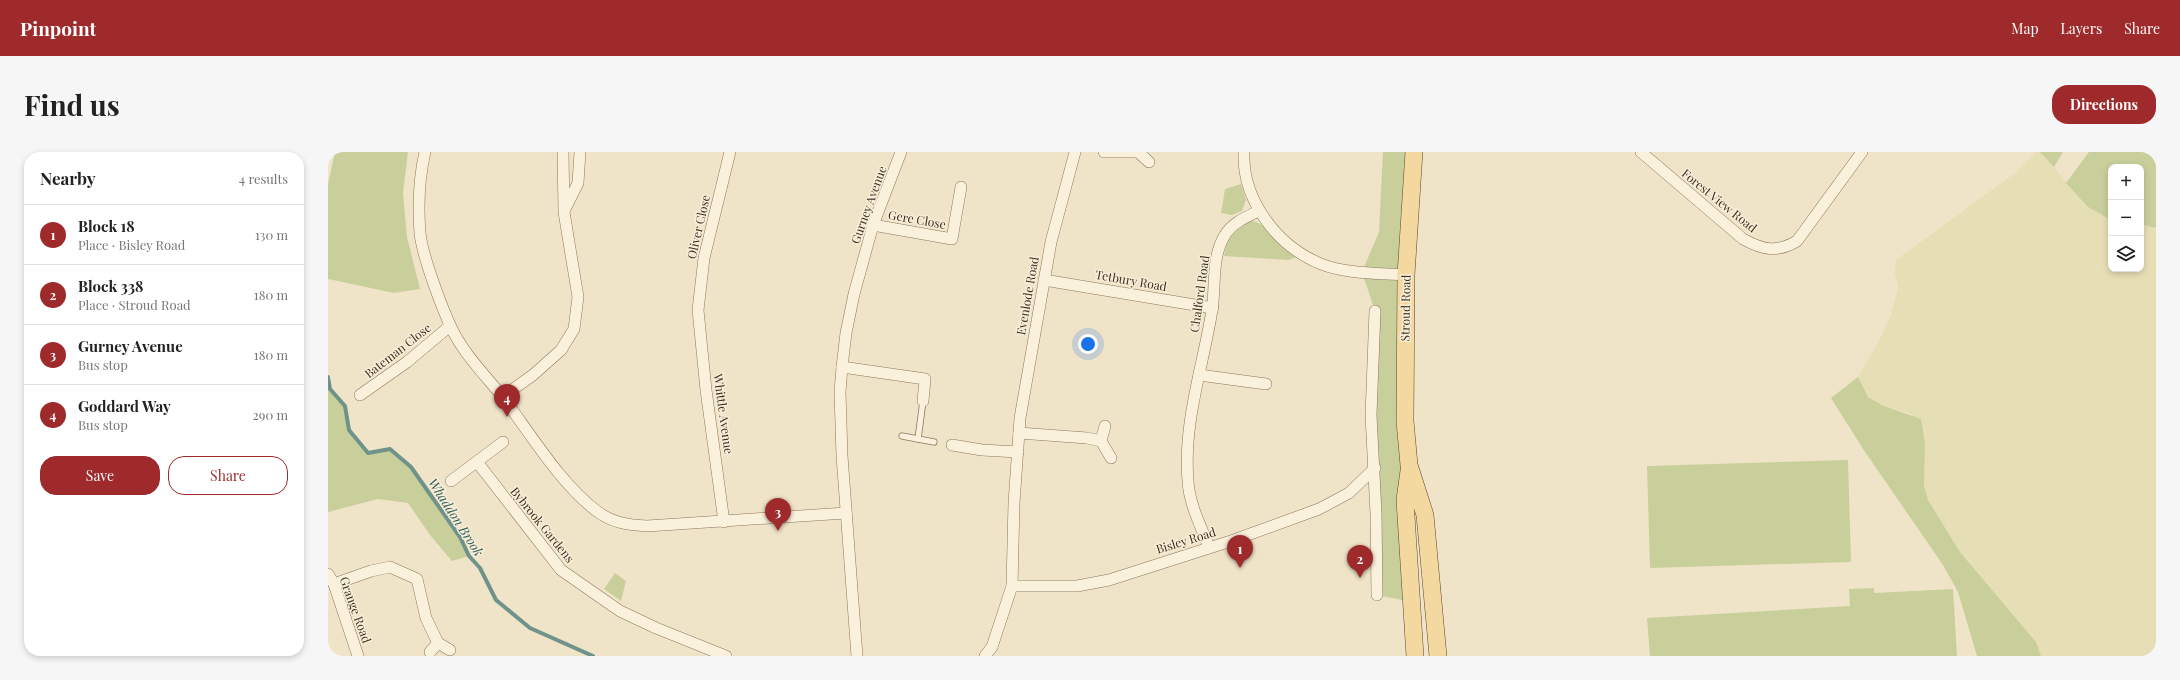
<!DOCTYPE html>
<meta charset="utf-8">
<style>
body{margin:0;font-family:"Playfair Display",serif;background:#f6f6f6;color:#222}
.controls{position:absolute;right:12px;top:12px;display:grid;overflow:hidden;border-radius:8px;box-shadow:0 2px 6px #0003}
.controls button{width:36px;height:36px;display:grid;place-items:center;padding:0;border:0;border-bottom:1px solid #e0e0e0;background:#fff;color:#222;font:20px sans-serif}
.you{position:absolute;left:760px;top:192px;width:14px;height:14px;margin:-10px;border:3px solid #fff;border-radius:50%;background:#1a73e8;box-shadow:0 0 0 6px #1a73e833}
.badge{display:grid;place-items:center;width:26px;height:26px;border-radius:50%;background:#9e2a2b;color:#fff;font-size:13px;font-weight:700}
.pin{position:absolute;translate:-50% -33px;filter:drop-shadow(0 1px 2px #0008)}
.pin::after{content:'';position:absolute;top:21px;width:14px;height:12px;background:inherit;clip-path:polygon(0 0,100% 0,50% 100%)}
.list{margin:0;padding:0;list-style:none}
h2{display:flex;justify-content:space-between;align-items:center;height:52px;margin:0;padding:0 16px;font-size:17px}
h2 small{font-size:13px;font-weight:400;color:#767676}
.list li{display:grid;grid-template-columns:26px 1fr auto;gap:12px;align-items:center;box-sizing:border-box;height:60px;padding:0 16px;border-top:1px solid #e0e0e0}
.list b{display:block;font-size:15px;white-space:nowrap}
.list p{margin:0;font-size:13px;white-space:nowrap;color:#767676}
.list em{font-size:13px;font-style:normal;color:#767676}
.actions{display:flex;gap:8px;padding:12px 16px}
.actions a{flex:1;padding:9px 0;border:1px solid #9e2a2b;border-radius:16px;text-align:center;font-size:14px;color:#9e2a2b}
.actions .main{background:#9e2a2b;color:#fff}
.icon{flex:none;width:22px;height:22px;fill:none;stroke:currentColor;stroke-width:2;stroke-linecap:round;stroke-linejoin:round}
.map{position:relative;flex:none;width:1828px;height:504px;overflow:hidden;border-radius:16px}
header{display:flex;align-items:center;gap:24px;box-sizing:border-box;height:56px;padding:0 20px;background:#9e2a2b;color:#fff}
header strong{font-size:19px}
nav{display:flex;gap:22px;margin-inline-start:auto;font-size:14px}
.intro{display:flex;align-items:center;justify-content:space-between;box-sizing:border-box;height:96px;padding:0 24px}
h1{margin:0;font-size:28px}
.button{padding:10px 18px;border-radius:16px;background:#9e2a2b;color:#fff;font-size:14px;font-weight:700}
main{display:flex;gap:24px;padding:0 24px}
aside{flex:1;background:#fff;border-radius:16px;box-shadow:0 2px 6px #0003}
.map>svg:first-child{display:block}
.farmland{fill:#e6deb5}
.green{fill:#c9cf9b}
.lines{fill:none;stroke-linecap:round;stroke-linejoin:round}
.stream{stroke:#6f938a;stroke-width:4}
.lane-casing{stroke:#8d765c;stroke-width:7}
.street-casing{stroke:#8d765c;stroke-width:12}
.primary-casing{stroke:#5b4430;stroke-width:18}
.lane{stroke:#faf1dc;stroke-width:5.5}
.street{stroke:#faf1dc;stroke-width:11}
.primary{stroke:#f3d9a0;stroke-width:17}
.labels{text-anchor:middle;stroke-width:3;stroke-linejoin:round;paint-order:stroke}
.street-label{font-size:12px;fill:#3d2e20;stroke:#f7eed8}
.water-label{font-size:13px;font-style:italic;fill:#2f5d5a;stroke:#f7eed8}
</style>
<header>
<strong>Pinpoint</strong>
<nav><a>Map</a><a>Layers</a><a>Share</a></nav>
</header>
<div class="intro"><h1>Find us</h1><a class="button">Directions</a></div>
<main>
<aside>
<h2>Nearby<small>4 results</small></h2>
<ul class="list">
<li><span class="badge">1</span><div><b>Block 18</b><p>Place · Bisley Road</p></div><em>130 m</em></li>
<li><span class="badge">2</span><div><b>Block 338</b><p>Place · Stroud Road</p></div><em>180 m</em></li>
<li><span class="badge">3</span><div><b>Gurney Avenue</b><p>Bus stop</p></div><em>180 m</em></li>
<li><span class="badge">4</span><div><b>Goddard Way</b><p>Bus stop</p></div><em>290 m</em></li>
</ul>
<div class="actions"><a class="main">Save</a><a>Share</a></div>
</aside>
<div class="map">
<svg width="1828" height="504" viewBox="0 0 1828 504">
<rect width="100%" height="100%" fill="#f0e4c8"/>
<polygon class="farmland" points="1708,0 1713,0 1760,55 1783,68 1783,117 1813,117 1813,72 1828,76 1828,504 1713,504 1708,490 1632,400 1600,348 1596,334 1597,291 1583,262 1556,254 1540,245 1530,225 1551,189 1563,163 1570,136 1567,121 1568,108 1687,21"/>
<g class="green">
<polygon points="7,0 80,0 75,41 79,85 92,137 66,141 0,127 0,32"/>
<polygon points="1055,0 1086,0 1084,450 1049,443 1047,159 1034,120 1051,80"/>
<polygon points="1712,0 1735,0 1726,15"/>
<polygon points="1761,0 1828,0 1828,76 1813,72 1813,15 1783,15 1783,68 1760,55 1738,31"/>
<polygon points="913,32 918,48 914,59 904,63 893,61 897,37"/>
<path d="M 921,69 C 936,68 944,86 955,95 C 959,99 965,102 971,104 L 961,108 L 896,104 C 899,86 906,79 921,69 Z"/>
<polygon points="0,225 2,237 17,254 21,278 40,301 62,297 83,315 132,385 141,404 124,409 102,383 80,351 50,347 0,360"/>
<polygon points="1530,225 1540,245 1556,254 1593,267 1597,291 1596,334 1600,348 1632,400 1708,490 1713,504 1649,504 1630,440 1615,413 1535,297 1503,246"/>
<polygon points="1520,308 1523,410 1322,416 1319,314"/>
<polygon points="287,421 298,429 293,449 276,437"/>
<polygon points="1546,436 1546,441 1625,437 1629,504 1322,504 1319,466 1522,454 1521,437"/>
</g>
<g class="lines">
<polyline class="stream" points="0,225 2,237 17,254 21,278 40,301 62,297 83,315 132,385 141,404 152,416 168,448 202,476 265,504"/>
<defs>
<g id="lane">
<polyline points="574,284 606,290"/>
<polyline points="590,287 595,249"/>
</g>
<g id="street">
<path d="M 97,0 C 91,26 90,55 92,81 C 94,103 113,153 122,173 C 134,200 156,222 174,244 C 202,281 233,333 270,360 C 285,371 301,373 319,374 L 518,361"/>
<polyline points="776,0 810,0"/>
<polyline points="810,0 821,10"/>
<path d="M 916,0 C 914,48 949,94 993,112 C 1018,122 1052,121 1078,123"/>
<path d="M 1313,0 L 1415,87 C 1435,98 1449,101 1469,89 L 1534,0"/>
<polyline points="237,57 250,31 252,0"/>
<polyline points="545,73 624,87 633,35"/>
<polyline points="716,128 885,156"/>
<polyline points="1047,159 1043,263 1048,362 1049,443"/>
<polyline points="514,215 597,227 595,249"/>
<polyline points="871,223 938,232"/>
<polyline points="32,243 79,210 122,174"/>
<polyline points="174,245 205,223 233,198 246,177 250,145 236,60 235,0"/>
<polyline points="777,274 773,289 783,306"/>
<polyline points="691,281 759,286 773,289"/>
<polyline points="624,293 654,298 690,300"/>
<polyline points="149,310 233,418 292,459 328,476 398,504"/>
<polyline points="123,329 175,290"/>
<polyline points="396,370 378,238 370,158 376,106 402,0"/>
<path d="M 881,395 C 873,375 861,351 860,329 C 855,270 875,215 884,158 C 888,134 883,105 897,83 C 904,71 918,65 931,59"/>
<polyline points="0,422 6,432 30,504"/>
<polyline points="6,432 43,419 62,415 89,427 98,466 110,491 122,498"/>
<polyline points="684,434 749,434 781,428 903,389 991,357 1021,341 1047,316"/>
<polyline points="102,500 110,491"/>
<polyline points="529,504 514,304 512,240 514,215 518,181 526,142 545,73 573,0"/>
<polyline points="657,504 664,495 684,434 686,351 692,266 723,90 747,0"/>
</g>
<g id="primary">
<polyline points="1086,0 1078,123 1077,269 1081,313 1097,363 1110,504"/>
<polyline points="1081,319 1077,348 1087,504"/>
</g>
</defs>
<use href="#lane" class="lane-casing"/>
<use href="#street" class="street-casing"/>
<use href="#primary" class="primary-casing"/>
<use href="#lane" class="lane"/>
<use href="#street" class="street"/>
<use href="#primary" class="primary"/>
</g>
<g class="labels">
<g class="street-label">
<text transform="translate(1391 49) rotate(39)" y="4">Forest View Road</text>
<text transform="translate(541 53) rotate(-70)" y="4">Gurney Avenue</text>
<text transform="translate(589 68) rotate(10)" y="4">Gere Close</text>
<text transform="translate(371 75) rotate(-77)" y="4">Oliver Close</text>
<text transform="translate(803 129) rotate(10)" y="4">Tetbury Road</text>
<text transform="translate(872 142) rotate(-82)" y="4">Chalford Road</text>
<text transform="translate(700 144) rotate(-80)" y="4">Evenlode Road</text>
<text transform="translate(1078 156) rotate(-89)" y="4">Stroud Road</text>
<text transform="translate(70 199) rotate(-38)" y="4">Bateman Close</text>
<text transform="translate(395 262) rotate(82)" y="4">Whittle Avenue</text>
<text transform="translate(214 373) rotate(51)" y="4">Bybrook Gardens</text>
<text transform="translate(858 389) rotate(-17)" y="4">Bisley Road</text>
<text transform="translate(27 458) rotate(70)" y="4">Grange Road</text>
</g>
<g class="water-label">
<text transform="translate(128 365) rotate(57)" y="5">Whaddon Brook</text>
</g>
</g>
</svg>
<div class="controls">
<button>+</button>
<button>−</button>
<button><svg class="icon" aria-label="layers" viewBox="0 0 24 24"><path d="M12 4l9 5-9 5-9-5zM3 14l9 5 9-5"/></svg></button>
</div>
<div class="you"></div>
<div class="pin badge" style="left:912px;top:416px">1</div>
<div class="pin badge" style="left:1032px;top:426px">2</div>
<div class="pin badge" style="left:450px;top:379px">3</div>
<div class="pin badge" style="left:179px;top:265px">4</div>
</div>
</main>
